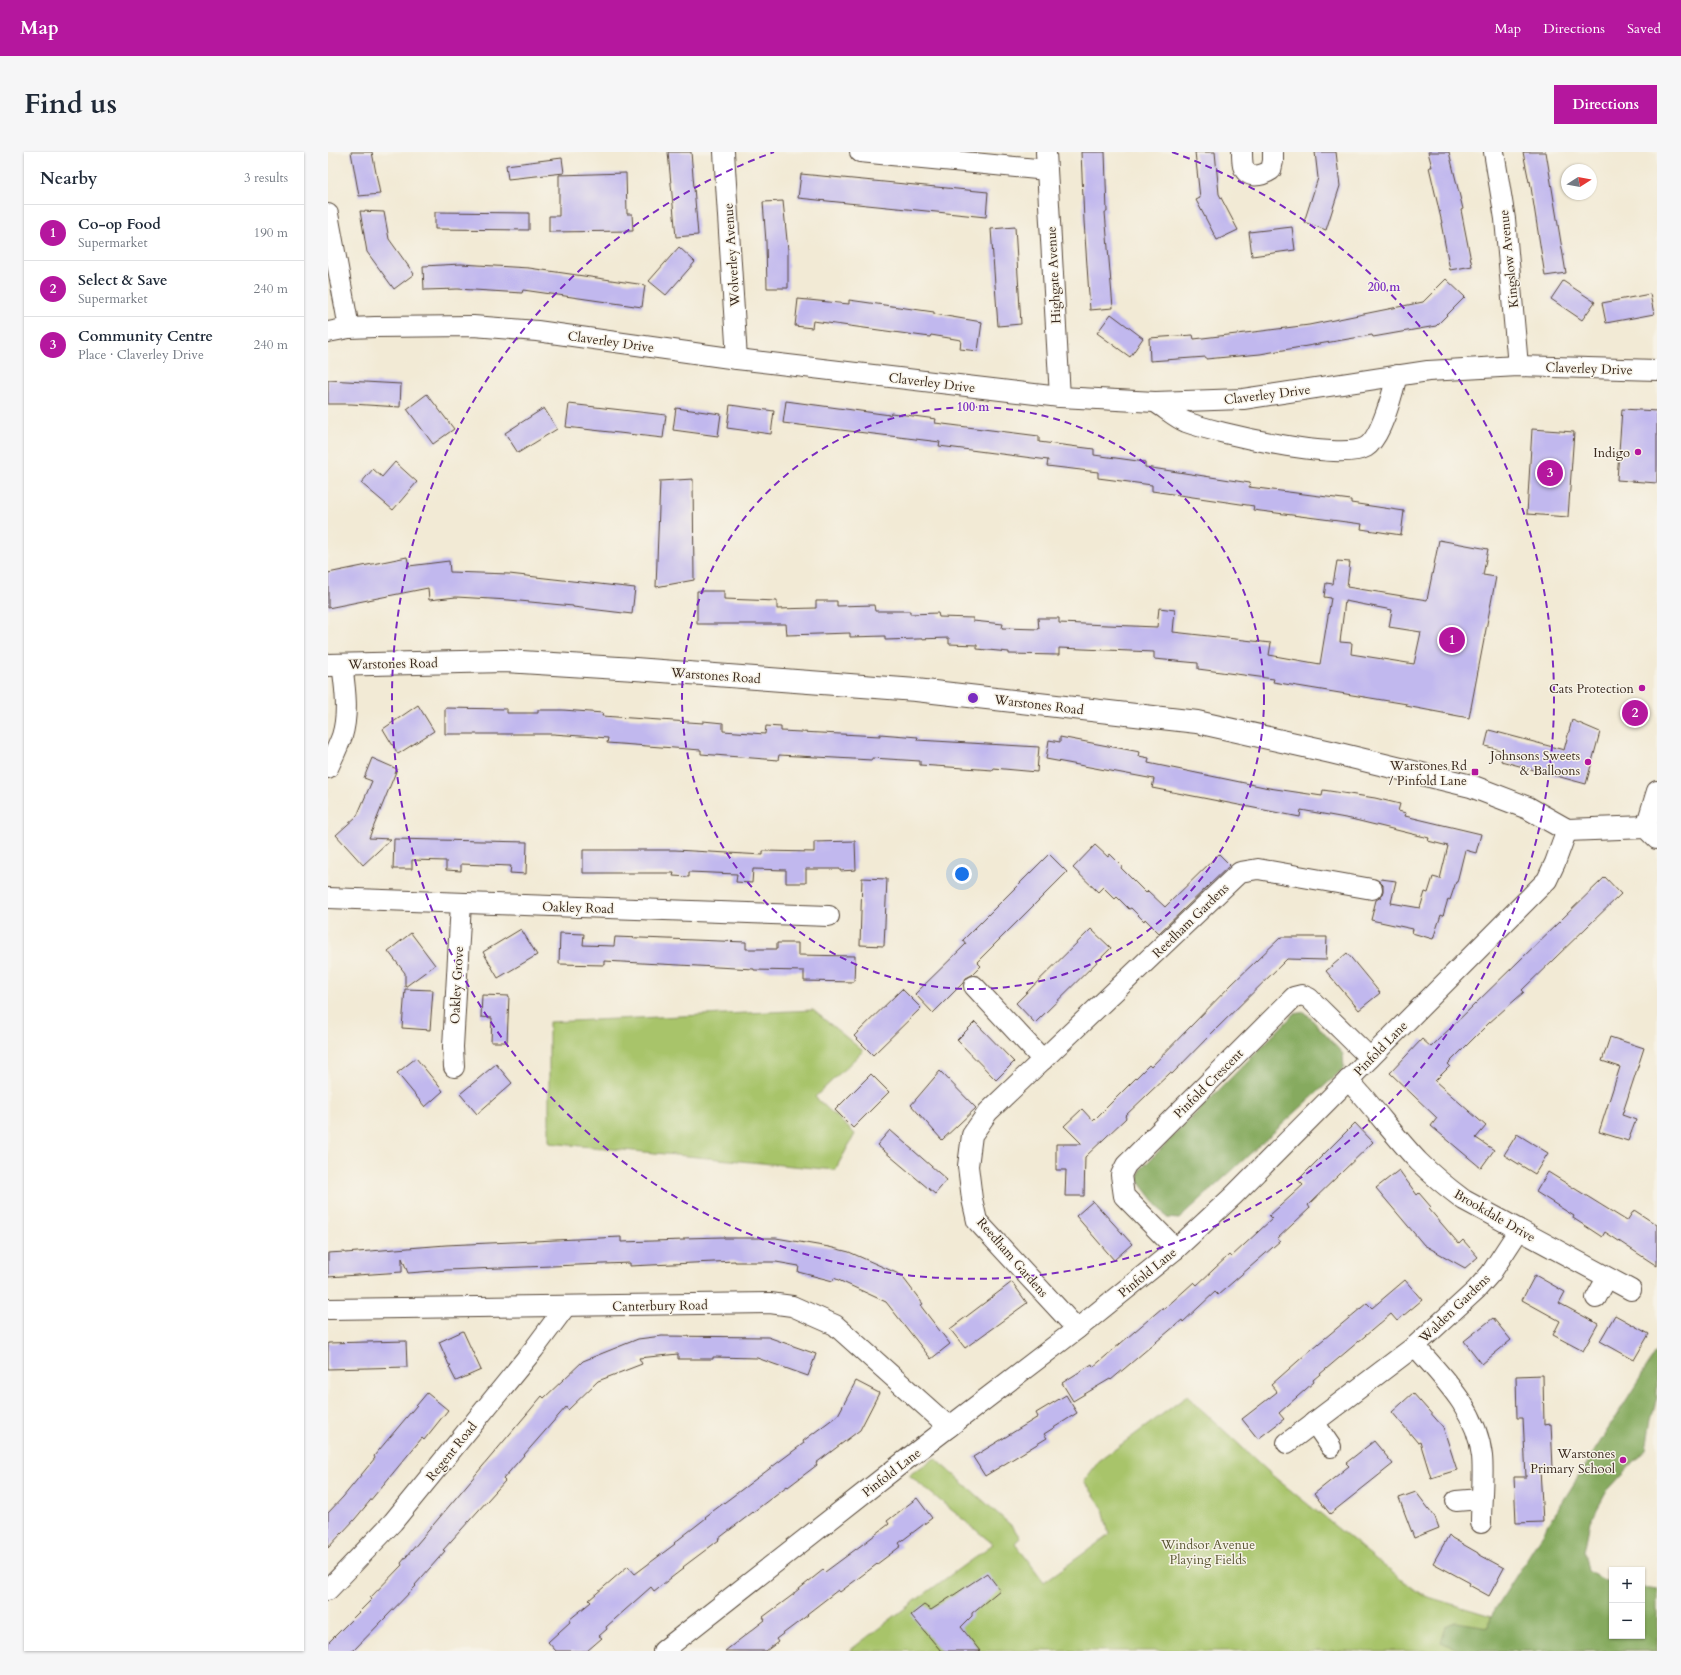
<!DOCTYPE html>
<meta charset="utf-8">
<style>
body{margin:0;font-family:Cardo,serif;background:#f6f6f7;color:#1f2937}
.controls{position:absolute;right:12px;bottom:12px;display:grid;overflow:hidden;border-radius:0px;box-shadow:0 1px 3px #0004}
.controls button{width:36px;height:36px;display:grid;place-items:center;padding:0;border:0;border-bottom:1px solid #e0e1e3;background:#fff;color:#1f2937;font:20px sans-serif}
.compass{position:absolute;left:1233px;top:12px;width:36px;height:36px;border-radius:50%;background:#fff;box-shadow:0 1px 3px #0004;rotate:79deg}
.you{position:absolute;left:634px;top:722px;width:14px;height:14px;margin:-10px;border:3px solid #fff;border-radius:50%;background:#1a73e8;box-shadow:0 0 0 6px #1a73e833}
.badge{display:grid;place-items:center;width:26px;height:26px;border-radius:50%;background:#b5179e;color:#fff;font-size:13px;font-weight:700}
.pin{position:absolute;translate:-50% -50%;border:2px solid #fff;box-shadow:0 1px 4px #0006}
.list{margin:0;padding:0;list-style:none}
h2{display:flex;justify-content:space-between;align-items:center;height:52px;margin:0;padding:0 16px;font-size:17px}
h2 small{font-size:13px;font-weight:400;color:#747a83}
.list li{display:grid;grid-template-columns:26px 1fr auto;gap:12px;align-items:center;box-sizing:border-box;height:56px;padding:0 16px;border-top:1px solid #e0e1e3}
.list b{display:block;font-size:15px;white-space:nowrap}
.list p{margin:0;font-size:13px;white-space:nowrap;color:#747a83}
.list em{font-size:13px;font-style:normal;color:#747a83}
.map{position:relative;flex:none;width:1329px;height:1499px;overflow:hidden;border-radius:0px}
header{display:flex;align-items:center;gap:24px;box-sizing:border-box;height:56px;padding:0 20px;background:#b5179e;color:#fff}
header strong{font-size:19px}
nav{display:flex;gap:22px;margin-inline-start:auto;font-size:14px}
.intro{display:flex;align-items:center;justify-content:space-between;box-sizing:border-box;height:96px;padding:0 24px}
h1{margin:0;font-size:28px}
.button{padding:10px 18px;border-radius:0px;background:#b5179e;color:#fff;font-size:14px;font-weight:700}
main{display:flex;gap:24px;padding:0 24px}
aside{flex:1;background:#fff;border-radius:0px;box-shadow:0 1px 3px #0004}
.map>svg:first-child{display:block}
.green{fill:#a8c46b;stroke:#727744}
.forest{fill:#86aa5f;stroke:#606a3e}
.building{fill:#c1b8ee;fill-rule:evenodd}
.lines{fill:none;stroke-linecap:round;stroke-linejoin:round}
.street-casing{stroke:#564739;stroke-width:22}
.secondary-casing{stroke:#564739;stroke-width:24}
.street{stroke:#fff;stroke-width:20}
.secondary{stroke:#fff;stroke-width:22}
.ring{fill:none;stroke:#7b2cbf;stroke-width:2;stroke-dasharray:7 5}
.poi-dot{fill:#b5179e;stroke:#f7f3e8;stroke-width:1.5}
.labels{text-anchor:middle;stroke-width:3;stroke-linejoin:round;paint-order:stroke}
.street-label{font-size:13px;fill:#3b2a1e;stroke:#f7f3e8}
.poi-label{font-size:13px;fill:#3b2a1e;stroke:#f7f3e8;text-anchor:end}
.park-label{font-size:13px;fill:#5c5835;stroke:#f7f3e8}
.centre{fill:#7b2cbf;stroke:#f7f3e8;stroke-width:2}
.ring-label{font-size:12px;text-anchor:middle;font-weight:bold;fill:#7b2cbf;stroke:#f7f3e8;stroke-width:3;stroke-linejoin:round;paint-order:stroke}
</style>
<header>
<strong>Map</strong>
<nav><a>Map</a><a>Directions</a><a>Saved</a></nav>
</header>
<div class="intro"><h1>Find us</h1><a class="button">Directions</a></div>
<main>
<aside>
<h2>Nearby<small>3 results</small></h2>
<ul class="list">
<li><span class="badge">1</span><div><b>Co-op Food</b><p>Supermarket</p></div><em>190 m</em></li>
<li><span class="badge">2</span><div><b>Select &amp; Save</b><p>Supermarket</p></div><em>240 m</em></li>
<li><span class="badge">3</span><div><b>Community Centre</b><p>Place · Claverley Drive</p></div><em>240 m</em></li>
</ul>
</aside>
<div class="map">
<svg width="1329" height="1499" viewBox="0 0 1329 1499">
<rect width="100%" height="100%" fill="#f7f3e8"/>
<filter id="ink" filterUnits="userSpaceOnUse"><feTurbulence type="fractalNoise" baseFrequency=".025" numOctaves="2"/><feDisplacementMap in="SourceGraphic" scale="8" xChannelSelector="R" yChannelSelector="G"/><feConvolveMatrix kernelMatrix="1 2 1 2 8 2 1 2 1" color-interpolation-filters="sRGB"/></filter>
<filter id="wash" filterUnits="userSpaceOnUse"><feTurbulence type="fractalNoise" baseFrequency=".012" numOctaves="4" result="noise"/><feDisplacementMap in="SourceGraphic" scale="16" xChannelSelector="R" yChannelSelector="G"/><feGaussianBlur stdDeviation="0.9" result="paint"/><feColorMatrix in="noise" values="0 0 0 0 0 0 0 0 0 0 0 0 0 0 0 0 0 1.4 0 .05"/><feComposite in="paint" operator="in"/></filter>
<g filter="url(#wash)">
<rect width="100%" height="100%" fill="#f2ead5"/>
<g class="green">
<polygon points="485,858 535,899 487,945 527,982 507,1018 221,991 221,870"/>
<polygon points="859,1244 945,1324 1076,1430 1097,1444 1163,1464 1206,1462 1284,1484 1314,1484 1329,1476 1329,1499 521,1499 576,1457 665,1392 581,1323 607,1306 685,1375 692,1386 687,1391 716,1430 781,1383 775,1356 756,1329 771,1309"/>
</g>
<g class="forest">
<polygon points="977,860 1015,902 1016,916 851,1067 839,1066 810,1028 813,1017 966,862"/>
<polygon points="1329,1199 1329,1245 1323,1267 1318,1297 1279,1339 1262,1370 1256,1399 1260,1419 1278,1429 1284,1430 1284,1484 1314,1484 1314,1435 1329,1437 1329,1499 1134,1499 1113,1490 1118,1474 1128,1470 1161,1475 1163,1464"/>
</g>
<g id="blocks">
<g class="building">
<polygon points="23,0 44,0 52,42 31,44"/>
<polygon points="340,0 363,0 370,83 348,85"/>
<polygon points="753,0 777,0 779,60 777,60 785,156 762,158 756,69"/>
<polygon points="867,0 887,0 891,42 910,78 889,88 868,48 872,46"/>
<polygon points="987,0 1008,0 1012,34 998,78 976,70 990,26"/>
<polygon points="1100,0 1121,0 1135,57 1133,58 1144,114 1122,118 1113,71 1114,71 1101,15 1104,15"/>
<polygon points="1195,0 1218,0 1238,121 1217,124 1202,29 1201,30"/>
<polygon points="234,6 236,21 180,27 178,13"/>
<polygon points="298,21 299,62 304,62 305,79 221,80 221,64 231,64 231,23"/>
<polygon points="473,22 660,40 658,65 470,46"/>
<polygon points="455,49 460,98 460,136 439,136 438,90 435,50"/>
<polygon points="32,59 56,60 61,87 86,122 66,137 39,100"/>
<polygon points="107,60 201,61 201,78 107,77"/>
<polygon points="687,75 693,172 670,174 663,77"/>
<polygon points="964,75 967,98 924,104 921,80"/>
<polygon points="351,95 367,110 338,143 321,129"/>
<polygon points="133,112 201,116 317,133 314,155 195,138 194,141 130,137 96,138 95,114"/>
<polygon points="1118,127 1137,145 1108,174 1045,185 1044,183 932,202 878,207 878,205 822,209 821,186 865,183 866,187 934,179 981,173 1095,150"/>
<polygon points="1235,129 1267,150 1254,168 1223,147"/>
<polygon points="1322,142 1326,162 1278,171 1274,151"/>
<polygon points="470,147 521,152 521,148 606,160 606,162 654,170 650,199 632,197 633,188 603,183 602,185 485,169 484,176 467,174"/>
<polygon points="783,162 815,186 802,205 769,181"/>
<polygon points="0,228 73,232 72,255 23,252 0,252"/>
<polygon points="99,242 126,277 105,292 79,257"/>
<polygon points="458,249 562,263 563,261 608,267 607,271 711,284 711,290 766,297 766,303 817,310 817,315 922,331 921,335 1023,348 1023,351 1076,359 1073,383 1033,377 1034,372 925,358 926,354 824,339 824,333 770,326 770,320 719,314 720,308 611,294 612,290 455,271"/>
<polygon points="241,252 338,263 335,286 238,275"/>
<polygon points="402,253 446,259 443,282 399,276"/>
<polygon points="216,256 229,277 190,301 177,281"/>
<polygon points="348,256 393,262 390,284 345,278"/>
<polygon points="1294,257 1329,259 1329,331 1289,328"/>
<polygon points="1204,277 1246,280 1240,365 1199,362"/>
<polygon points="67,310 89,330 65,358 33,331 45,317 54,325"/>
<polygon points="365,327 366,428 328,435 332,329"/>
<path d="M 1111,388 L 1160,397 L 1155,423 L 1168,425 L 1141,566 L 1078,554 L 1079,552 L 945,530 L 946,527 L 870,517 L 870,511 L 826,507 L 826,500 L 731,496 L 731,503 L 681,502 L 681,500 L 649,497 L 649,493 L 621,492 L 621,486 L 557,488 L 557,484 L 522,485 L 522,481 L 459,483 L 458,472 L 369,472 L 369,439 L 396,439 L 396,447 L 449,449 L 449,457 L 488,456 L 488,449 L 509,449 L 509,454 L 546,453 L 547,459 L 582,459 L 582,462 L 610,461 L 611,465 L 645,466 L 645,469 L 675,472 L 674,476 L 711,477 L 710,466 L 731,466 L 731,471 L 829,475 L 831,456 L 847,458 L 845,480 L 943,491 L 941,503 L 992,512 L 1003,446 L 996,445 L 998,431 L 1005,432 L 1009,409 L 1022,410 L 1019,435 L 1099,448 ZM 1017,449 L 1064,458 L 1061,475 L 1093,480 L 1086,512 L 1023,502 L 1024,491 L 1012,490 Z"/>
<polygon points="79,405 81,414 121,409 122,420 181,422 307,436 304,462 245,455 245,454 181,448 128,445 101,448 100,436 0,456 0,421"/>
<polygon points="90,553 106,579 70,602 55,577"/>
<polygon points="117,556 179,557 179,561 210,561 210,558 235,558 275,561 274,564 375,571 375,569 395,571 395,579 437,582 438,574 453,575 453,579 552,584 552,582 590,585 589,588 711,595 709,620 665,616 665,618 592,613 592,609 544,606 544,608 451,603 450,608 373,602 373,598 279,591 280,586 225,582 117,582"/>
<polygon points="1244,568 1272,580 1258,632 1173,609 1176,599 1157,594 1161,578 1236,598"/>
<polygon points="732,585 812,600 811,604 821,606 820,611 941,636 994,644 995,638 1047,646 1072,652 1070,659 1078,661 1077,664 1153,682 1148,701 1137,698 1129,730 1128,730 1122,748 1120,747 1115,764 1113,763 1105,787 1084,781 1085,777 1043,768 1048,748 1053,745 1055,739 1055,733 1052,730 1053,727 1068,729 1063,751 1092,756 1097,740 1100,741 1105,725 1112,727 1120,694 1100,689 1101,686 1023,667 973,658 972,665 824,636 826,627 718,607 721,588 732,590"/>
<polygon points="44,606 69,617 41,686 63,687 35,713 8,683 29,664 44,629 36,626"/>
<polygon points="66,687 199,690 198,722 182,721 183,714 133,712 133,719 118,718 118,709 84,708 84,717 65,717"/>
<polygon points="527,689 528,718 512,719 512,717 478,717 478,731 458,731 458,718 425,717 424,731 408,730 409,722 361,720 361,725 345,724 346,721 255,721 255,698 347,698 435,703 435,699 486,700 486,690"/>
<polygon points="767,693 780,705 782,702 794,714 793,716 818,741 820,739 837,755 891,702 902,713 831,781 817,767 816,769 803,756 801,757 789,745 787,747 775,735 770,740 745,716"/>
<polygon points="721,702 739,720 649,810 653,814 644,823 638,826 635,831 605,861 587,842 638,792 635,788"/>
<polygon points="1277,725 1293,742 1194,838 1196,840 1161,871 1120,912 1122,914 1107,929 1158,974 1148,986 1166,998 1153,1016 1103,974 1109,966 1062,921 1094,887 1103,895"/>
<polygon points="534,726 559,727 556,794 532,793"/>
<polygon points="193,777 209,803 170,826 155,800"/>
<polygon points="763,777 783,796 707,871 688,851"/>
<polygon points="83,781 107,813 77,835 77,821 60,799"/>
<polygon points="232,781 256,782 255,793 286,794 287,785 418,790 418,797 449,797 449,791 470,791 470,803 527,804 526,830 476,829 476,819 426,818 426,817 276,809 276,813 231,812"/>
<polygon points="953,785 999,785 998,808 959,807 882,883 844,922 842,921 797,964 798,966 757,1005 756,1044 737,1044 738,1018 728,1018 728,992 754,992 736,974 754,957 765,969 821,913 823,915 904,832"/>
<polygon points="1019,801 1052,841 1031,858 998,819"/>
<polygon points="77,837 105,838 102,878 74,876"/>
<polygon points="574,837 593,856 545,903 526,884"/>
<polygon points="154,843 181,844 179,890 163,890 164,866 153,865"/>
<polygon points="647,870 686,910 668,928 629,888"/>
<polygon points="1282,885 1316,896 1294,963 1308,968 1300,989 1271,980 1292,915 1274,909"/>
<polygon points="88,906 115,939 97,955 69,921"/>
<polygon points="168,912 184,931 149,962 132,942"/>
<polygon points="612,919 648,956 614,988 583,953"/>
<polygon points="543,922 561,940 525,976 507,958"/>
<polygon points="1027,971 1045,990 980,1053 982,1056 949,1087 952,1089 890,1143 887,1140 855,1170 854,1168 783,1228 782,1227 745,1249 734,1231 764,1212 765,1215 834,1156 835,1158 866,1130 869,1133 901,1103 903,1105 944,1067 941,1064 975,1033 970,1028"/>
<polygon points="562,978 619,1028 607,1042 549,993"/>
<polygon points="1189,982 1220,1001 1207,1022 1176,1003"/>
<polygon points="1071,1018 1089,1043 1091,1041 1103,1055 1101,1057 1131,1092 1135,1088 1150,1105 1137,1116 1096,1093 1048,1036"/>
<polygon points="1220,1020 1299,1069 1306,1058 1329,1073 1329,1114 1277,1080 1274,1085 1245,1066 1246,1064 1208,1040"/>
<polygon points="765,1049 804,1092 786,1108 748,1064"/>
<polygon points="293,1085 293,1090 356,1088 356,1086 396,1085 396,1086 448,1086 501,1095 521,1100 573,1123 595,1152 592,1153 622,1192 603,1207 558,1150 506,1126 505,1129 470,1120 471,1114 448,1110 407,1110 407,1109 302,1114 302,1111 119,1118 80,1121 74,1106 74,1120 0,1125 0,1101 17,1100 17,1101 118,1093"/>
<polygon points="1207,1123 1237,1140 1231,1151 1270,1172 1255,1199 1225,1183 1232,1169 1194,1148"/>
<polygon points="1077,1128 1094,1148 1069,1169 1063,1162 985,1228 986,1230 951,1261 956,1267 930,1287 914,1267 949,1240 943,1233 978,1202 1039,1151 1044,1156"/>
<polygon points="684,1130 699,1151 637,1196 622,1177"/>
<polygon points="1287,1163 1321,1182 1306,1208 1272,1189"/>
<polygon points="1165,1166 1183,1188 1154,1212 1136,1189"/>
<polygon points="135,1179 153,1218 128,1229 121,1215 123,1213 121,1213 111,1190"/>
<polygon points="334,1184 440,1185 488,1202 480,1224 429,1206 385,1205 385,1207 350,1207 350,1202 311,1206 314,1212 270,1229 240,1258 238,1255 175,1327 177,1329 115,1398 117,1399 87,1433 88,1434 25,1499 0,1499 0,1491 44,1447 42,1446 74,1413 73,1411 214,1244 216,1246 255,1209 310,1187"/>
<polygon points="78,1189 79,1215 0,1217 0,1191"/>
<polygon points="1215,1223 1216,1273 1223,1272 1225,1316 1212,1317 1215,1370 1188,1371 1186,1325 1198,1325 1195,1266 1189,1266 1188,1224"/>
<polygon points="528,1229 551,1241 532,1278 488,1311 489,1313 460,1335 459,1334 390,1387 391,1388 355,1415 356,1416 326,1439 323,1435 278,1475 279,1477 271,1484 274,1486 259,1499 228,1499 220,1490 242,1470 241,1468 263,1450 261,1448 300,1414 307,1422 347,1392 346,1391 378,1366 377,1365 476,1291 475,1289 510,1263"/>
<polygon points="99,1241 120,1258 96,1288 94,1286 27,1367 0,1396 0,1361 15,1345 47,1306 46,1304"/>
<polygon points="1085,1241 1115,1275 1129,1318 1103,1326 1092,1290 1090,1291 1064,1260"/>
<polygon points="738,1243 749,1261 716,1282 719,1286 657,1324 645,1305 710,1265 708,1261"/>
<polygon points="1046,1289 1065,1312 1002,1362 986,1342 1021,1314 1018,1311"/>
<polygon points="1088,1340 1107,1365 1111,1376 1086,1386 1071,1346"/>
<polygon points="589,1346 604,1366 571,1391 573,1394 512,1440 510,1438 479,1462 480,1463 448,1487 450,1490 438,1499 397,1499 437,1468 435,1465 466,1442 466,1441 495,1418 497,1420 539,1389 561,1372 559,1369"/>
<polygon points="1121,1383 1124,1386 1150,1401 1150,1402 1176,1416 1161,1444 1141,1433 1142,1431 1105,1411"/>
<polygon points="659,1421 672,1438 644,1461 644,1464 633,1475 652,1499 613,1499 583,1463 596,1453 603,1458"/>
</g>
</g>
</g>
<g filter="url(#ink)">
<use href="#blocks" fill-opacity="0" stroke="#564739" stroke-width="1"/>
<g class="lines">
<defs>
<g id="street">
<polyline points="396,0 409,207"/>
<polyline points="532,0 719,18"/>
<polyline points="718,0 732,245"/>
<path d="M 914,0 C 914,4 914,9 915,14 C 919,28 934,24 943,18 L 945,9 L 945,0"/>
<polyline points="1166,0 1177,67 1190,214"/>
<polyline points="0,62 21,176"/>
<polyline points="0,180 21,176 47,175 145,174 209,179 409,207 732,245 827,250 915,247 1100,219 1190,214 1329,218"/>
<path d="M 827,250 C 837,256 848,266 858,270 C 888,281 1012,310 1038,295 C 1053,286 1065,240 1069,223"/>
<path d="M 0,616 C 5,605 10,595 14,584 C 21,561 17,535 14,512"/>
<polyline points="1318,675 1329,639"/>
<polyline points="0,746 501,764"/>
<polyline points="646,834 715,908"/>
<polyline points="126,915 125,895 133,751"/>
<path d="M 1020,928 C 1045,954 1066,984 1091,1010 C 1105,1024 1120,1036 1136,1048 L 1303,1138"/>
<polyline points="848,1097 796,1044 793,1023 798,1013 966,845 974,843 981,846 1042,906"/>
<polyline points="1268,1146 1279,1126"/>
<polyline points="0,1157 442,1151 464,1154 507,1173 621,1275"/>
<polyline points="749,1177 649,1069 644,1047 640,1014 644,983 660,960 912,720 930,717 1044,737"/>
<path d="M 1087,1194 C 1115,1226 1149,1258 1154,1304 C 1156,1324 1153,1350 1153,1371"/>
<polyline points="986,1270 1003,1295"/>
<polyline points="959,1291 1087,1194 1148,1138 1163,1121 1191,1078"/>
<polyline points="1128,1349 1153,1347"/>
<polyline points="0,1438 65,1370 206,1197 238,1154"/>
<polyline points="335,1499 583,1304 749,1177 848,1097 905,1044 1219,728 1227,711 1239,678"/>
</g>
<polyline id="secondary" points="0,513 177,509 307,517 588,538 869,570 1003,600 1143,634 1200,656 1239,678 1318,675 1329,686"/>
</defs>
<use href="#street" class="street-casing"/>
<use href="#secondary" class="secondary-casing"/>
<use href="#street" class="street"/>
<use href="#secondary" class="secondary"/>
</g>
</g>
<g class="ring">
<circle cx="645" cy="546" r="291"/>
<path d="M844 0A581 581 0 1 1 446 0"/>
</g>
<g class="poi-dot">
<circle cx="1310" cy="300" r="4"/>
<circle cx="1314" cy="536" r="4"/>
<circle cx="1260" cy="610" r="4"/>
<rect x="1143" y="616" width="8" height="8" rx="2"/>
<circle cx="1295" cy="1308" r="4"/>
</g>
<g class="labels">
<g class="street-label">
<text transform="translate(403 103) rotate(-94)" y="5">Wolverley Avenue</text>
<text transform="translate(1180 107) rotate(-96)" y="5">Kingslow Avenue</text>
<text transform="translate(725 123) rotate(-93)" y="5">Highgate Avenue</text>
<text transform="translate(283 189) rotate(8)" y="5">Claverley Drive</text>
<text transform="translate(1261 216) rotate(2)" y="5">Claverley Drive</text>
<text transform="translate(604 230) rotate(7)" y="5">Claverley Drive</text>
<text transform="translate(939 242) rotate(-7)" y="5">Claverley Drive</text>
<text transform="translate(65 511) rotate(-1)" y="5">Warstones Road</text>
<text transform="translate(388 523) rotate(4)" y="5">Warstones Road</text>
<text transform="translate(711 552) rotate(7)" y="5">Warstones Road</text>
<text transform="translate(250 755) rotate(2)" y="5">Oakley Road</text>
<text transform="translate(862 768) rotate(-44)" y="5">Reedham Gardens</text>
<text transform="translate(128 833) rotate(-87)" y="5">Oakley Grove</text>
<text transform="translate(1052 896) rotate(-46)" y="5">Pinfold Lane</text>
<text transform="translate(880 931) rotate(-45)" y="5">Pinfold Crescent</text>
<text transform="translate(1167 1063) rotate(30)" y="5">Brookdale Drive</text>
<text transform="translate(685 1105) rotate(49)" y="5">Reedham Gardens</text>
<text transform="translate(819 1120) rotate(-39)" y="5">Pinfold Lane</text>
<text transform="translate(332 1153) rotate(-1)" y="5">Canterbury Road</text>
<text transform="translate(1126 1156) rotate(-44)" y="5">Walden Gardens</text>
<text transform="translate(123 1299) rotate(-51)" y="5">Regent Road</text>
<text transform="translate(563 1320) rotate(-38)" y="5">Pinfold Lane</text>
</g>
<g class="poi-label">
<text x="1302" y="305">Indigo</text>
<text x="1306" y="541">Cats Protection</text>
<text x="1252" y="608">Johnsons Sweets<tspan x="1252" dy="15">&amp; Balloons</tspan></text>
<text x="1139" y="618">Warstones Rd<tspan x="1139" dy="15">/ Pinfold Lane</tspan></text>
<text x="1287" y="1306">Warstones<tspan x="1287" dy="15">Primary School</tspan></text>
</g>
<g class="park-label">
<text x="880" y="1397">Windsor Avenue<tspan x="880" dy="15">Playing Fields</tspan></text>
</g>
</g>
<circle cx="645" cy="546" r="6" class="centre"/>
<g class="ring-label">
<text x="1056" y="139">200 m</text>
<text x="645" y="259">100 m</text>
</g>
</svg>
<div class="controls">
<button>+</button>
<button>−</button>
</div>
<svg class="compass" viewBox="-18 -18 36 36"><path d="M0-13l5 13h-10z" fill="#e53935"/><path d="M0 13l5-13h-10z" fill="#747a83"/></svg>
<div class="you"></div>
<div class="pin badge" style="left:1124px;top:488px">1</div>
<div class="pin badge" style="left:1307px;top:561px">2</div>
<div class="pin badge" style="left:1222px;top:321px">3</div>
</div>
</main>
